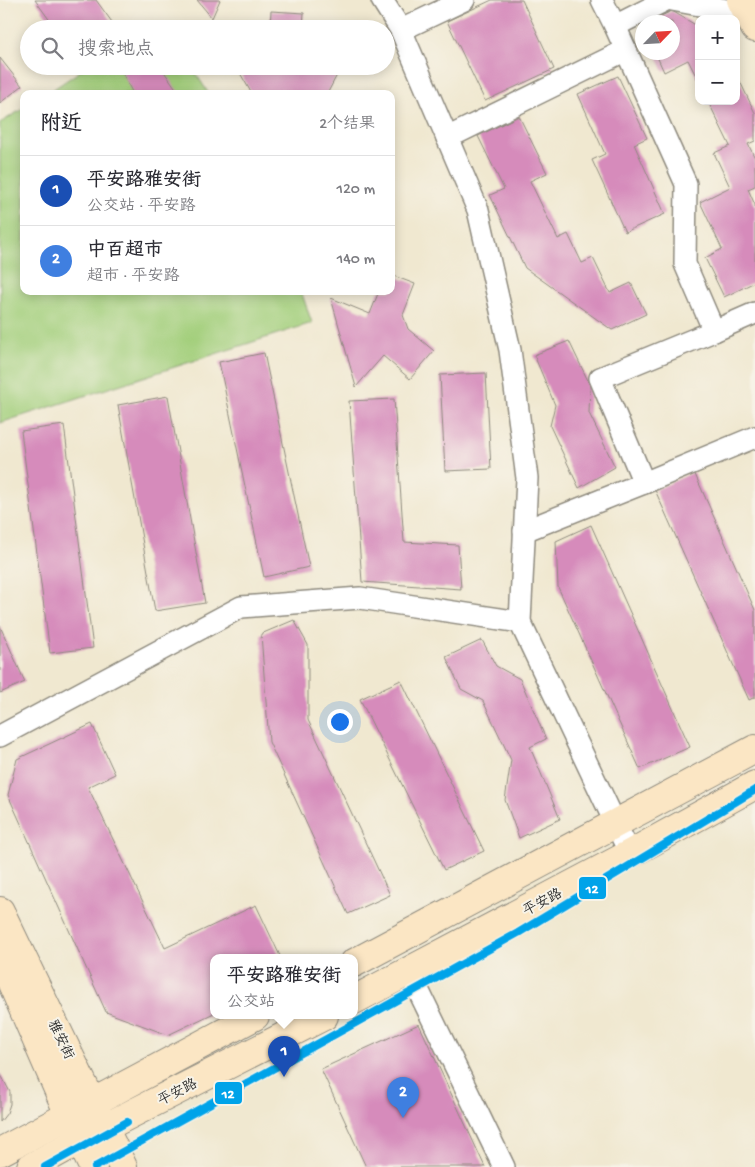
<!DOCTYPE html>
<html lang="zh">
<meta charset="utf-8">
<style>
body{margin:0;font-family:"Gochi Hand","LXGW WenKai TC",sans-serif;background:#f7f7f7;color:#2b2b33}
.controls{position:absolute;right:15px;top:15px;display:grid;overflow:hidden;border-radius:10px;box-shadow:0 2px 12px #0003}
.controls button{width:45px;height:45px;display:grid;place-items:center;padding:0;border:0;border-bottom:1px solid #e1e1e2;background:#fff;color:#2b2b33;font:25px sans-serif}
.compass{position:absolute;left:635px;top:15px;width:45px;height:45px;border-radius:50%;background:#fff;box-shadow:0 2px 12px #0003;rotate:65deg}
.you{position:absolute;left:339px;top:721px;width:18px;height:18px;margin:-12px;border:4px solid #fff;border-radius:50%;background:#1a73e8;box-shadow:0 0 0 8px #1a73e833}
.badge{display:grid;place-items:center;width:32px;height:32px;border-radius:50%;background:#0b8043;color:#fff;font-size:16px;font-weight:700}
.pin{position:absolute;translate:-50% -41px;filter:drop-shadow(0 1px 2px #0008)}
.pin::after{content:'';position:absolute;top:26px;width:18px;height:15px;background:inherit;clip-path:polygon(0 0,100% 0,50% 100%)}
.popup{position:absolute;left:210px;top:954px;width:148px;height:65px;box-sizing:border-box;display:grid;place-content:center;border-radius:10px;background:#fff;filter:drop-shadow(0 1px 4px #0005);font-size:16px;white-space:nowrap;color:#7c7c81}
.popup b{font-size:19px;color:#2b2b33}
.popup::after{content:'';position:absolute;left:50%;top:100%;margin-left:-10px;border:10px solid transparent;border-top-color:#fff}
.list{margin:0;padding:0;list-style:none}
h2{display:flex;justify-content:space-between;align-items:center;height:65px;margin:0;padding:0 20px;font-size:21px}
h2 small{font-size:16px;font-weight:400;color:#7c7c81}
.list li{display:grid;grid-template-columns:32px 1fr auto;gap:15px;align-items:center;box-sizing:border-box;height:70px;padding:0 20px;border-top:1px solid #e1e1e2}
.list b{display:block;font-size:19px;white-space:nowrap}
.list p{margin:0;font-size:16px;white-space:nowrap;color:#7c7c81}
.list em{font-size:16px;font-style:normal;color:#7c7c81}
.icon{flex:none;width:28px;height:28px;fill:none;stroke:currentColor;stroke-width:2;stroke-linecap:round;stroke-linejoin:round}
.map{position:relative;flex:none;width:755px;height:1167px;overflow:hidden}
.search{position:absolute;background:#fff;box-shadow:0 2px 12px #0003;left:20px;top:20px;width:375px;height:55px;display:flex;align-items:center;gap:12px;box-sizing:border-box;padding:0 18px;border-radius:28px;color:#7c7c81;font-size:19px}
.panel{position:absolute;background:#fff;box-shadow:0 2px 12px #0003;left:20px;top:90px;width:375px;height:205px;border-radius:10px}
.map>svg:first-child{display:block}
.green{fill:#a3cf7c;stroke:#677d54}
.building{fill:#d68bbb}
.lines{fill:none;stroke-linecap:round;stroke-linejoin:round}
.minor-casing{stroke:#8e8a7e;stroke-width:24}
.secondary-casing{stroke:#8e8a7e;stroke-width:30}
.minor{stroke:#fff;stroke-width:21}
.secondary{stroke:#fbe6c4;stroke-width:28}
.metro-1-casing{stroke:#f7f3e8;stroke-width:11}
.metro-1{stroke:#00a3e9;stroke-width:8}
.labels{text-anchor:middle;stroke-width:4;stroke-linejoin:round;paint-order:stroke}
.street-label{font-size:14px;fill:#2b2b2b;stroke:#f7f3e8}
.line-badge{stroke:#f7f3e8;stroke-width:2}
.badge-label{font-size:14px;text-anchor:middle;font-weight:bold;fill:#fff}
</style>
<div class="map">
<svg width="755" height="1167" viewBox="0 0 755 1167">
<rect width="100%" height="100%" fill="#f7f3e8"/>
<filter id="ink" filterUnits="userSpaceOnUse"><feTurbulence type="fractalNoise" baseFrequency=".02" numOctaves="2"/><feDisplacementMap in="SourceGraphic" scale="10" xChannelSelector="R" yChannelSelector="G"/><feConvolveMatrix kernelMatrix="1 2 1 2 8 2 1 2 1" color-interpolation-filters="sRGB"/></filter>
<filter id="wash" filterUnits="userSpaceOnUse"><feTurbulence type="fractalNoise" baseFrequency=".0096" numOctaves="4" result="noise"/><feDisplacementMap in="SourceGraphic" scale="20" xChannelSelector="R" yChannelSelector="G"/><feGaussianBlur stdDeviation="1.12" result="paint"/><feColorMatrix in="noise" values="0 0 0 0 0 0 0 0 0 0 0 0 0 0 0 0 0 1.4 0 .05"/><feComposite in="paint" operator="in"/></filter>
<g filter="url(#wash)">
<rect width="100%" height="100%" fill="#f0e8d0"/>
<g class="green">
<polygon points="88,66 191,66 209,94 46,94"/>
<polygon points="24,108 24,291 301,291 312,323 0,423 0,123"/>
</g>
<g id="blocks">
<g class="building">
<polygon points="35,0 96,0 117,29 56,29"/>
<polygon points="197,0 220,0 212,18"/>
<polygon points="492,0 522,0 554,69 485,101 447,21"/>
<polygon points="271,11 304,13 303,29 270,29"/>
<polygon points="672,11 699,27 699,82 688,60 664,72 655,52 672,52 672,22 648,22"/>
<polygon points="0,58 22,86 0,103"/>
<polygon points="138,66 160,66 180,94 133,94 122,72"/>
<polygon points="236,66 321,66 337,75 327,94 292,94 287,91 286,94 252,94"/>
<polygon points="736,73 755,113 755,141 748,144 755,158 755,186 748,189 755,205 755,282 724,297 705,258 722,249 700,202 730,187 714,153 730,146 708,101 736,101"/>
<polygon points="618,76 647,138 634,144 665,214 625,232 592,160 605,154 578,94"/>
<polygon points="519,116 547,173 530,181 558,239 568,234 582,263 593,258 610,293 631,283 646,314 612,330 525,268 490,195 504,189 478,136"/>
<polygon points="391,275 415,284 403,315 408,329 434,351 410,379 383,356 356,387 331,298 370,314 379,291 391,291"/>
<polygon points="569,341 590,385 589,413 615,467 579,488 550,426 555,405 534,355"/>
<polygon points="264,353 309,567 264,577 219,362"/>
<polygon points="486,373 491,469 445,471 440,375"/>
<polygon points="168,396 205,603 155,611 118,405"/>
<polygon points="394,399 404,542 458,545 461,589 362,582 349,401"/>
<polygon points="64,425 93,648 50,653 21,431"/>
<polygon points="694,472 755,610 755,697 749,700 655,490"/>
<polygon points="591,525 690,747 640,769 558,587 556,541"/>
<polygon points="294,620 308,645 308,720 390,895 348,914 269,742 261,634"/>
<polygon points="0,626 25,682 0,693"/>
<polygon points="482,640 496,666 520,679 546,739 530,747 560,819 519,838 505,800 511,760 483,701 461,689 446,657"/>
<polygon points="401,680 484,851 444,870 360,699"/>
<polygon points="92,724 115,774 88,787 165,948 256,905 281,958 214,958 214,1013 168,1035 106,1012 8,795 17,759"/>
<polygon points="419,1024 485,1167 366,1167 321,1069"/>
<polygon points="0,1073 10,1092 10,1104 7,1113 0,1122"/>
</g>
</g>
</g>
<g filter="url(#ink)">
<use href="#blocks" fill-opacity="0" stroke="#8e8a7e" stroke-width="1"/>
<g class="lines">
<defs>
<g id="minor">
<polyline points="382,0 401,30 478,210 510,350 527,478 520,622 630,854"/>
<polyline points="602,0 615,26 666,0"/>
<polyline points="672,0 748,14"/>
<polyline points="615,26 686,184 685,264 714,331 600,378 644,483"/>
<polyline points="401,30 464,0"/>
<polyline points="447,138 626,50"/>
<polyline points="714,331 755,313"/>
<polyline points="524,531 644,483 755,437"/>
<polyline points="0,736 241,607 360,598 520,622"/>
<polyline points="409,971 504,1167"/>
</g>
<g id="secondary">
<polyline points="741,0 755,28"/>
<polyline points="0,911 123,1167"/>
<polyline points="0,956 80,1140 93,1167"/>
<polyline points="354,963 755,749"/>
<polyline points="354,1000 630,854 755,785"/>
<polyline points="0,1152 255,1016"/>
<polyline points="31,1167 80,1140 324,1016"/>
</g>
</defs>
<use href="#minor" class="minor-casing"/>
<use href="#secondary" class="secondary-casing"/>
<use href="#minor" class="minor"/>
<use href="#secondary" class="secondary"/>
<defs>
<g id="metro-1">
<polyline points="45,1167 127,1122"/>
<polyline points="95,1167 518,933 755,790"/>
</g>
</defs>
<use href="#metro-1" class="metro-1-casing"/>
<use href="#metro-1" class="metro-1"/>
</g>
</g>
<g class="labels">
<g class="street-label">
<text transform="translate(542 901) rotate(-28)" y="5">平安路</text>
<text transform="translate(62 1039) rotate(64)" y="5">雅安街</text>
<text transform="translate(177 1091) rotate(-27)" y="5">平安路</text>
</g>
</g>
<g class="line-badge">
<rect x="578" y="876" width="29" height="24" rx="5" fill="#00a3e9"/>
<rect x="214" y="1081" width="29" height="24" rx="5" fill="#00a3e9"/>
</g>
<g class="badge-label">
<text x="592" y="893">12</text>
<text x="228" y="1098">12</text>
</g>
</svg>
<div class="controls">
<button>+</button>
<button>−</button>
</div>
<svg class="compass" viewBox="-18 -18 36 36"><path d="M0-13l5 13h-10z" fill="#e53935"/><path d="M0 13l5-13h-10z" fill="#7c7c81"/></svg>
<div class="you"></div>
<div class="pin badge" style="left:284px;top:1077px;background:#1a4fb4">1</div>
<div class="popup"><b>平安路雅安街</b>公交站</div>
<div class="pin badge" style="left:403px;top:1118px;background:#3f7fe0">2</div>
<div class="search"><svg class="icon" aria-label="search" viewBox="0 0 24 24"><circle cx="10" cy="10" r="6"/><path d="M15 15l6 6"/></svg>搜索地点</div>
<section class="panel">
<h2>附近<small>2个结果</small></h2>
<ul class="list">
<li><span class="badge" style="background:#1a4fb4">1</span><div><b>平安路雅安街</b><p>公交站 · 平安路</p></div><em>120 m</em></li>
<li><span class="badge" style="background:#3f7fe0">2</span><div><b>中百超市</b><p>超市 · 平安路</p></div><em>140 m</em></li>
</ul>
</section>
</div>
